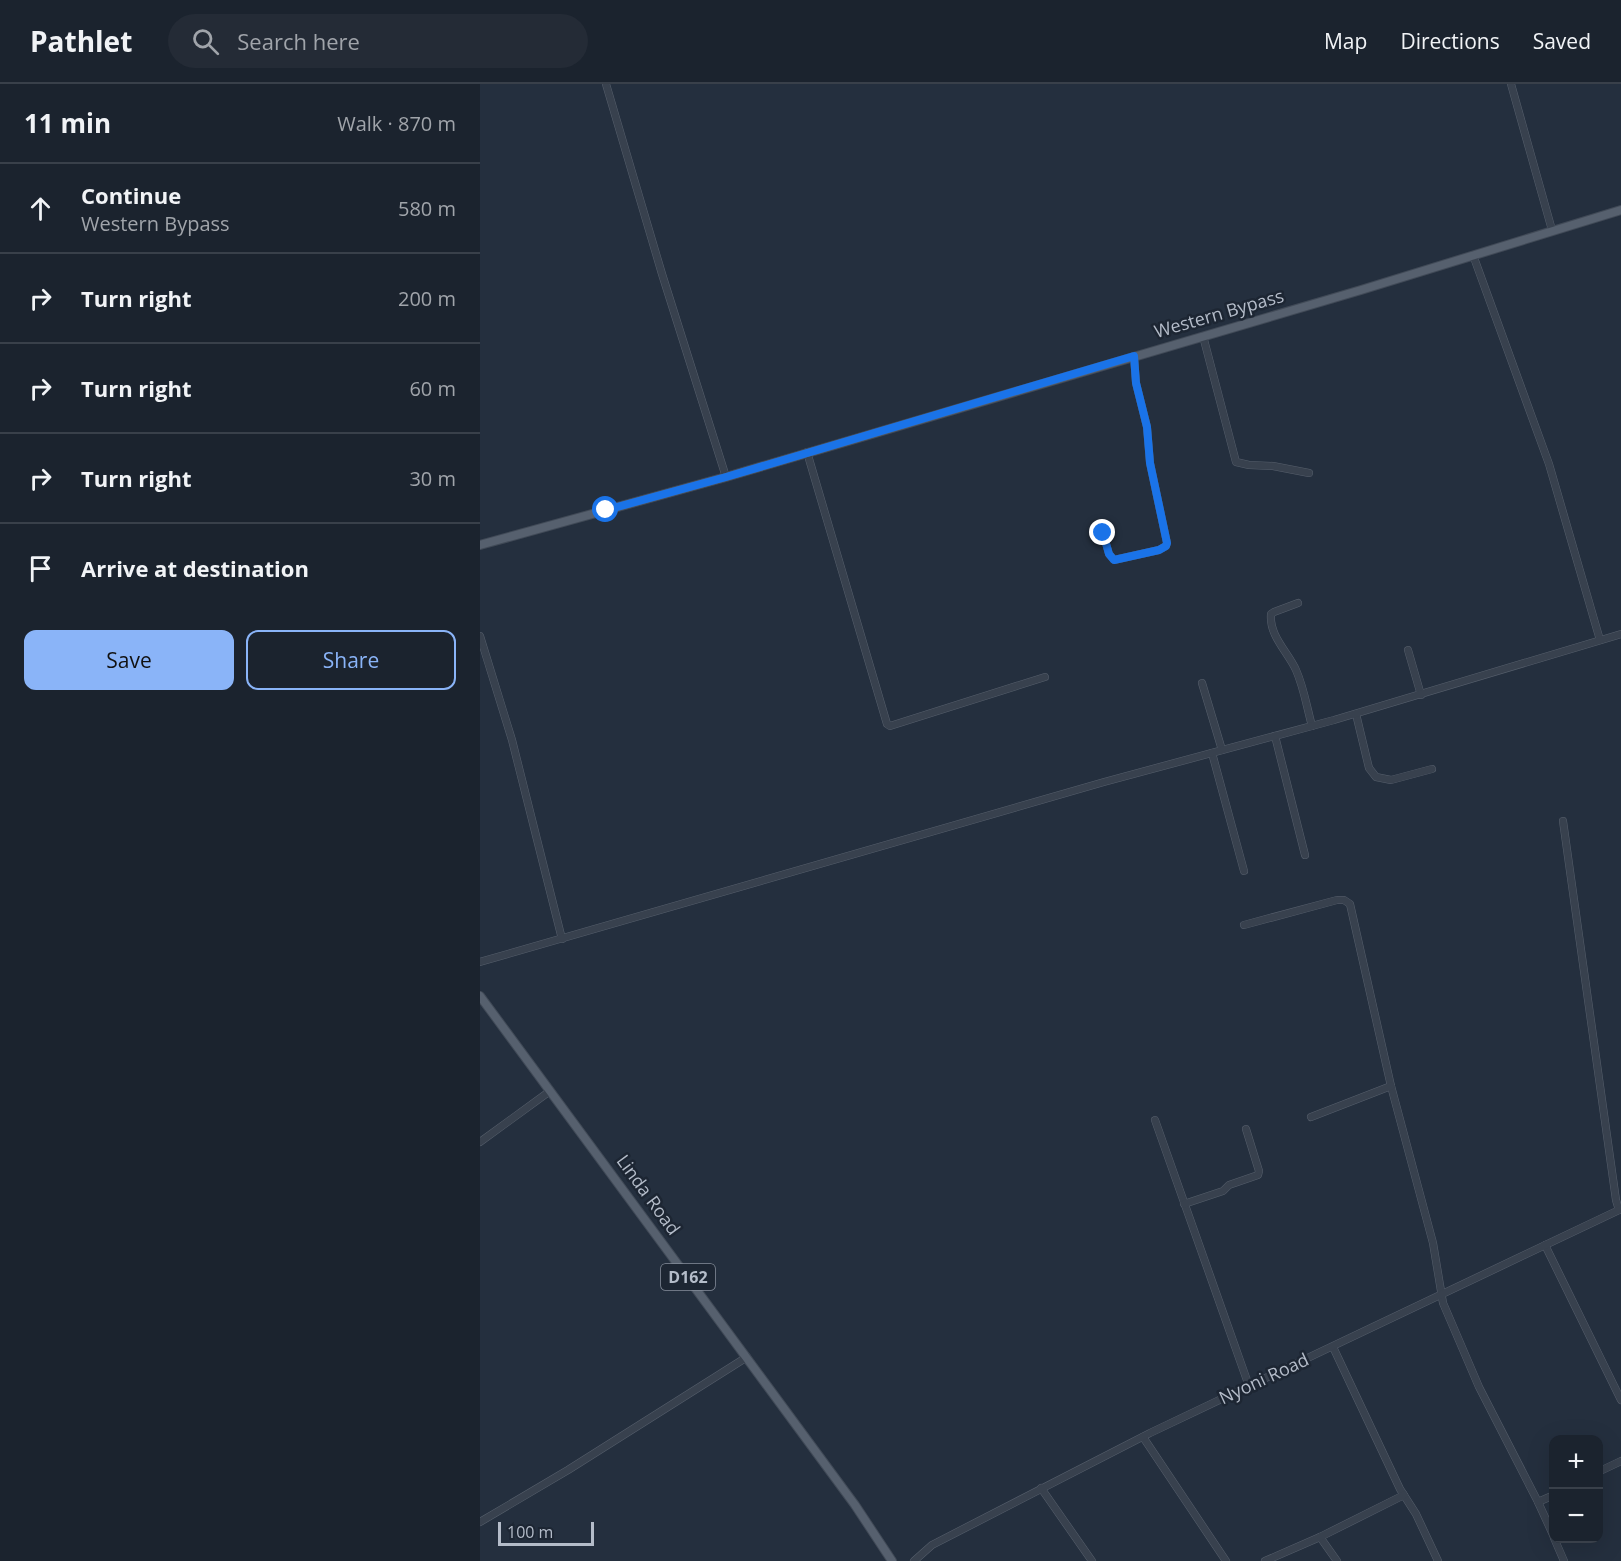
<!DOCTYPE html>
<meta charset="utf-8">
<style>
body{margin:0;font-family:"Open Sans",sans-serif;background:#242b36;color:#f1f3f6}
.controls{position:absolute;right:18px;bottom:18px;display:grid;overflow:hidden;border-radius:12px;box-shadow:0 6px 24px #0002}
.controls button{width:54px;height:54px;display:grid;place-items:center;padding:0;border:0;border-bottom:2px solid #39404a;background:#1b232e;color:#f1f3f6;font:30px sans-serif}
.scale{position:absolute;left:18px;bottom:15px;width:96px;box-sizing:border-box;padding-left:6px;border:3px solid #b4bcc9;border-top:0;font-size:16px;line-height:21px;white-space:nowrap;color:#b4bcc9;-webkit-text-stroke:4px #1d2633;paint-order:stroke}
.stop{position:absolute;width:18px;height:18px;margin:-14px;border:4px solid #1a73e8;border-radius:50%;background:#fff}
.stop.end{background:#1a73e8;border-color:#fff;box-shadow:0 2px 6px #0008}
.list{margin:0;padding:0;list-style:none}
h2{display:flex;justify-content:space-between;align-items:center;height:78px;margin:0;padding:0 24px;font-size:26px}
h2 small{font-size:20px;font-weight:400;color:#a0a4aa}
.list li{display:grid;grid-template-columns:39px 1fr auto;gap:18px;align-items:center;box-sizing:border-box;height:90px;padding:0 24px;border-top:2px solid #39404a}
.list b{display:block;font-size:22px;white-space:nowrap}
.list p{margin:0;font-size:20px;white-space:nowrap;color:#a0a4aa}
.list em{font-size:20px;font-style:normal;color:#a0a4aa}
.actions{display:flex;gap:12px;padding:18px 24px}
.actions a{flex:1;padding:14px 0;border:2px solid #8ab4f8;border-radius:12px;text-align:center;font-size:21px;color:#8ab4f8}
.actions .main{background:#8ab4f8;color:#111}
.icon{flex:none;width:33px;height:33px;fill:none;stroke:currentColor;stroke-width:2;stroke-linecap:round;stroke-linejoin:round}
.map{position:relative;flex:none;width:1141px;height:1477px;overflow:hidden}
header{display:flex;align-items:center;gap:36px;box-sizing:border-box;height:84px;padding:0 30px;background:#1b232e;border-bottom:2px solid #39404a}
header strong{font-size:28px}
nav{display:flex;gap:33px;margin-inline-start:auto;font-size:21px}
.search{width:420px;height:54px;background:#242b36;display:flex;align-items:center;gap:15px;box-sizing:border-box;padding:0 21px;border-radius:33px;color:#a0a4aa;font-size:22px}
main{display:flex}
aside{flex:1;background:#1b232e}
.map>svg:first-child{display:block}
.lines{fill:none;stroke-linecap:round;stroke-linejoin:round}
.minor-casing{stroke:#565f6c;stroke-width:8}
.major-casing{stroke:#414a57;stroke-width:10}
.minor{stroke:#38414e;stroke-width:7}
.major{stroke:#56606e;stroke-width:8}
.route{stroke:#1a73e8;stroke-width:8}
.labels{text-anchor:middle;stroke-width:5;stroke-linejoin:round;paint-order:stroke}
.shield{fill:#1d2633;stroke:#878f9c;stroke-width:1.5}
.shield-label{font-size:16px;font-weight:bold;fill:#b4bcc9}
.street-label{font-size:18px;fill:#b4bcc9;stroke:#1d2633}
</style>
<header>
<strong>Pathlet</strong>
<div class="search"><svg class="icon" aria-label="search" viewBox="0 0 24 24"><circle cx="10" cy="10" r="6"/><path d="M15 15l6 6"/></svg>Search here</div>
<nav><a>Map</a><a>Directions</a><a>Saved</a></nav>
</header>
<main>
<aside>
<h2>11 min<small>Walk · 870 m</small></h2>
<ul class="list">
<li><svg class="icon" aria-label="ahead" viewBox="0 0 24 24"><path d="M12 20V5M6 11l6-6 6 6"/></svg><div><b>Continue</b><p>Western Bypass</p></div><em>580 m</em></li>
<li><svg class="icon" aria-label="right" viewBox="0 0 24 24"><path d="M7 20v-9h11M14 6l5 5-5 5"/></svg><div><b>Turn right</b></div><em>200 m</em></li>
<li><svg class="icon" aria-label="right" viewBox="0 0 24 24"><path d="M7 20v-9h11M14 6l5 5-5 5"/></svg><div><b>Turn right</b></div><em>60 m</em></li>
<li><svg class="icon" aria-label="right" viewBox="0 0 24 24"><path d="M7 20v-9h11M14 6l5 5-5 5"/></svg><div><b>Turn right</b></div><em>30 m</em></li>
<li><svg class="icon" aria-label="arrive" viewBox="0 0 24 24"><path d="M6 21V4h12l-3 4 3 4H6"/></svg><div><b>Arrive at destination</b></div></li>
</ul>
<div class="actions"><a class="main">Save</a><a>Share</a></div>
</aside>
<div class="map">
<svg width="1141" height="1477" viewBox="0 0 1141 1477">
<rect width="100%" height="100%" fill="#242f3e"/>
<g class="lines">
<defs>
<g id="minor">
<polyline points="126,0 182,190 246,393"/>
<polyline points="1031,0 1072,146"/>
<polyline points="993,171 1069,380 1120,556"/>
<polyline points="723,252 756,378 769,381 793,382 829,389"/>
<polyline points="327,368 407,640 410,642 565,593"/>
<polyline points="623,449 629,470 634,476 679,466 686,462 687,459 670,379 667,343 656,299 654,272"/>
<path d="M 818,519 L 794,528 L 791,530 C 789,552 808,568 816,586 C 824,604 827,624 832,642"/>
<polyline points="0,552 32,656 82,855"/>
<polyline points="928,566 941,611"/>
<polyline points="722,599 742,666"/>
<polyline points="876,630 889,684 896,693 911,696 952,685"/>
<polyline points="795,652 825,771"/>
<polyline points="732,669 764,787"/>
<polyline points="1083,737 1136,1116 1139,1126"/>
<polyline points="764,841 857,816 864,816 870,820 911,1002 953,1159 963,1219 999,1303 1058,1418 1074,1453"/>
<polyline points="0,878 624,698 854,636 1141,550"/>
<polyline points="831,1033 911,1002"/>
<polyline points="675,1036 769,1302"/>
<polyline points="0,1058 70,1007"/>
<polyline points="704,1120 743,1107 749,1101 778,1091 779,1087 766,1045"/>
<polyline points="1065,1161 1141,1316"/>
<polyline points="853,1263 920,1405 936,1430 958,1477"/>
<polyline points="663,1353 746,1477"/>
<polyline points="1118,1388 1141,1377"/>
<polyline points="561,1404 612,1477"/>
<polyline points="1058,1418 1074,1411"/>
<polyline points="0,1438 88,1386 267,1273"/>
<polyline points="840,1453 857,1477"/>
<polyline points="1074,1454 1084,1477"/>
<polyline points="434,1477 452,1461 670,1349 1141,1125"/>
<polyline points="785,1477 840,1453 924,1411"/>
</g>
<g id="major">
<polyline points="0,461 246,393 881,206 1141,126"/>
<polyline points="0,912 375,1421 412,1477"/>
</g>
</defs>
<use href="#minor" class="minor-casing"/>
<use href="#major" class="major-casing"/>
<use href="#minor" class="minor"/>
<use href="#major" class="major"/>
</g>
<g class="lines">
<polyline class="route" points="126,426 246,393 654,272 656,299 667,343 670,379 687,459 686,462 679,466 634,476 629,470 623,449"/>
</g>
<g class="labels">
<rect class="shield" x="181" y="1180" width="54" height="26" rx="4.5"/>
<g class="shield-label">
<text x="208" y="1199">D162</text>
</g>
<g class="street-label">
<text transform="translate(739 230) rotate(-16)" y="6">Western Bypass</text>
<text transform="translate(168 1111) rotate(54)" y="6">Linda Road</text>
<text transform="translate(784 1295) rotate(-25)" y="6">Nyoni Road</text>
</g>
</g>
</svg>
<div class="controls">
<button>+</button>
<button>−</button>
</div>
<div class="scale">100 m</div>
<div class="stop" style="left:126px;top:426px"></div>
<div class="stop end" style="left:623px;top:449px"></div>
</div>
</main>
